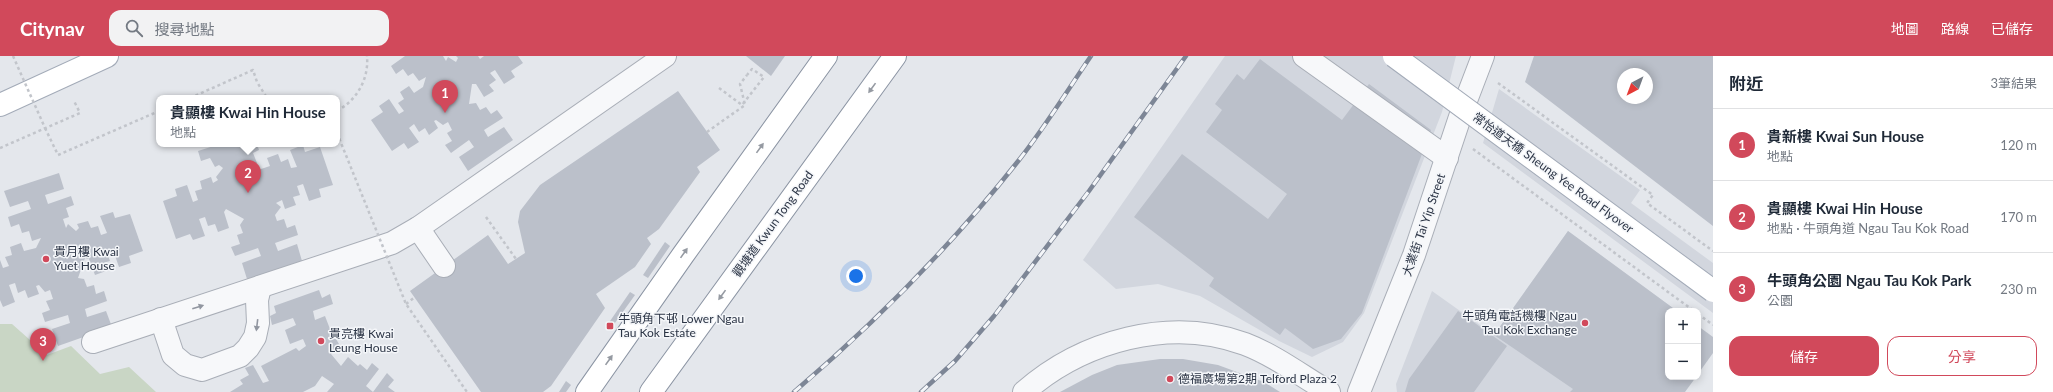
<!DOCTYPE html>
<html lang="zh-TW">
<meta charset="utf-8">
<style>
body{margin:0;font-family:Lato,"Noto Sans TC",sans-serif;background:#f2f2f3;color:#1f2937}
.controls{position:absolute;right:12px;bottom:12px;display:grid;overflow:hidden;border-radius:8px;box-shadow:0 2px 10px #0003}
.controls button{width:36px;height:36px;display:grid;place-items:center;padding:0;border:0;border-bottom:1px solid #e0e1e3;background:#fff;color:#1f2937;font:20px sans-serif}
.compass{position:absolute;left:1617px;top:12px;width:36px;height:36px;border-radius:50%;background:#fff;box-shadow:0 2px 10px #0003;rotate:221deg}
.you{position:absolute;left:856px;top:220px;width:14px;height:14px;margin:-10px;border:3px solid #fff;border-radius:50%;background:#1a73e8;box-shadow:0 0 0 6px #1a73e833}
.badge{display:grid;place-items:center;width:26px;height:26px;border-radius:50%;background:#d1495b;color:#fff;font-size:13px;font-weight:700}
.pin{position:absolute;translate:-50% -33px;filter:drop-shadow(0 1px 2px #0008)}
.pin::after{content:'';position:absolute;top:21px;width:14px;height:12px;background:inherit;clip-path:polygon(0 0,100% 0,50% 100%)}
.popup{position:absolute;left:156px;top:39px;width:184px;height:52px;box-sizing:border-box;display:grid;place-content:center;border-radius:8px;background:#fff;filter:drop-shadow(0 1px 3px #0005);font-size:13px;white-space:nowrap;color:#747a83}
.popup b{font-size:15px;color:#1f2937}
.popup::after{content:'';position:absolute;left:50%;top:100%;margin-left:-8px;border:8px solid transparent;border-top-color:#fff}
.list{margin:0;padding:0;list-style:none}
h2{display:flex;justify-content:space-between;align-items:center;height:52px;margin:0;padding:0 16px;font-size:17px}
h2 small{font-size:13px;font-weight:400;color:#747a83}
.list li{display:grid;grid-template-columns:26px 1fr auto;gap:12px;align-items:center;box-sizing:border-box;height:72px;padding:0 16px;border-top:1px solid #e0e1e3}
.list b{display:block;font-size:15px;white-space:nowrap}
.list p{margin:0;font-size:13px;white-space:nowrap;color:#747a83}
.list em{font-size:13px;font-style:normal;color:#747a83}
.actions{display:flex;gap:8px;padding:12px 16px}
.actions a{flex:1;padding:9px 0;border:1px solid #d1495b;border-radius:12px;text-align:center;font-size:14px;color:#d1495b}
.actions .main{background:#d1495b;color:#fff}
.icon{flex:none;width:22px;height:22px;fill:none;stroke:currentColor;stroke-width:2;stroke-linecap:round;stroke-linejoin:round}
.map{position:relative;flex:none;width:1713px;height:336px;overflow:hidden}
header{display:flex;align-items:center;gap:24px;box-sizing:border-box;height:56px;padding:0 20px;background:#d1495b;color:#fff}
header strong{font-size:19px}
nav{display:flex;gap:22px;margin-inline-start:auto;font-size:14px}
.search{width:280px;height:36px;background:#f2f2f3;display:flex;align-items:center;gap:10px;box-sizing:border-box;padding:0 14px;border-radius:12px;color:#747a83;font-size:15px}
main{display:flex}
aside{flex:1;background:#fff}
.map>svg:first-child{display:block}
.built{fill:#d2d6de}
.green{fill:#c9d6c5}
.building{fill:#bbc0ca;fill-rule:evenodd}
.lines{fill:none;stroke-linecap:round;stroke-linejoin:round}
.minor-casing{stroke:#a9aeb7;stroke-width:24}
.major-casing{stroke:#a3abb8;stroke-width:24}
.highway-casing{stroke:#8b94a3;stroke-width:24}
.path{stroke:#c2c5cb;stroke-width:2.5;stroke-dasharray:3 3;stroke-linecap:butt}
.minor{stroke:#f7f8fa;stroke-width:22}
.major{stroke:#fff;stroke-width:22}
.highway{stroke:#fff;stroke-width:22}
.rail-casing{stroke:#7d8696;stroke-width:4.5}
.rail{stroke:#f4f6f9;stroke-width:3;stroke-dasharray:9;stroke-linecap:butt}
.major-bridge-casing{stroke:#a3abb8;stroke-width:24;stroke-linecap:butt}
.path-bridge{stroke:#c2c5cb;stroke-width:2.5;stroke-dasharray:3 3;stroke-linecap:butt}
.major-bridge{stroke:#fff;stroke-width:22}
.oneway{fill:#959aa2}
.oneway2{fill:#9196a0}
.poi-dot{fill:#d1495b;stroke:#f4f6f9;stroke-width:1.5}
.labels{text-anchor:middle;stroke-width:3;stroke-linejoin:round;paint-order:stroke}
.street-label{font-size:12px;fill:#2b3445;stroke:#f4f6f9}
.poi-label{font-size:12px;fill:#2b3445;stroke:#f4f6f9;text-anchor:start}
</style>
<header>
<strong>Citynav</strong>
<div class="search"><svg class="icon" aria-label="search" viewBox="0 0 24 24"><circle cx="10" cy="10" r="6"/><path d="M15 15l6 6"/></svg>搜尋地點</div>
<nav><a>地圖</a><a>路線</a><a>已儲存</a></nav>
</header>
<main>
<div class="map">
<svg width="1713" height="336" viewBox="0 0 1713 336">
<rect width="100%" height="100%" fill="#e4e7ec"/>
<g class="built">
<polygon points="1225,0 1456,0 1442,56 1364,257 1343,286 1312,301 1279,285 1200,240 1158,228 1116,233 1083,204"/>
<polygon points="1499,33 1640,134 1631,147 1713,207 1713,257 1483,87"/>
<polygon points="1568,175 1677,255 1668,255 1668,321 1685,336 1397,336 1396,328 1432,235 1494,279"/>
</g>
<polygon class="green" points="0,268 12,268 47,299 71,290 100,318 129,311 156,336 0,336"/>
<g class="building">
<polygon points="405,0 443,0 446,5 448,1 456,6 458,2 456,0 478,0 480,3 484,0 518,0 523,7 511,15 515,21 504,28 495,14 490,17 496,24 489,29 494,35 484,41 476,28 472,28 469,48 476,47 480,54 486,51 491,58 497,54 503,62 484,74 488,81 504,71 513,84 468,115 459,101 474,91 469,84 451,97 445,89 452,85 447,77 452,74 448,66 443,69 436,64 434,65 438,72 429,79 425,72 419,76 414,68 409,72 419,86 408,93 404,87 392,95 371,64 383,56 379,50 389,43 399,58 404,55 398,47 404,43 400,36 409,30 414,37 423,31 426,21 419,25 413,17 408,20 403,13 396,18 391,10"/>
<polygon points="746,0 785,0 771,20"/>
<path d="M 1534,0 L 1713,0 L 1713,170 L 1525,26 ZM 1623,18 L 1647,18 L 1647,42 L 1623,42 Z"/>
<polygon points="1260,3 1342,64 1369,28 1431,74 1362,257 1341,283 1313,293 1285,272 1280,279 1209,230 1214,222 1134,161 1182,98 1268,163 1287,138 1206,76 1222,54 1215,48 1237,18 1244,24"/>
<polygon points="678,35 720,94 697,111 700,116 659,173 647,182 651,188 635,211 596,238 605,252 551,330 543,336 481,336 410,235 488,179 508,208 525,197 518,166 520,155 540,129"/>
<polygon points="220,88 257,88 259,94 253,97 257,107 248,110 258,114 270,110 267,102 278,98 281,106 288,103 291,112 297,111 290,94 303,89 305,96 320,91 333,129 319,133 321,141 309,145 303,128 297,130 300,139 293,141 296,149 285,153 282,144 276,147 281,151 275,159 277,165 284,163 287,172 295,169 298,179 275,187 278,195 297,188 302,205 247,223 242,207 261,200 258,192 235,200 231,191 240,188 237,179 243,177 240,169 244,163 226,153 224,156 229,172 218,176 215,168 208,170 205,161 199,163 205,180 193,184 190,178 176,183 163,145 177,140 175,133 187,129 193,146 198,144 195,135 202,133 200,125 211,121 213,127 218,124 216,121 223,112 219,109 215,111 210,102 201,105 198,95"/>
<polygon points="59,117 64,133 45,139 48,148 71,140 74,149 66,152 69,161 63,163 66,172 68,168 76,175 79,172 77,168 88,165 91,172 98,170 101,179 107,177 100,160 113,156 115,162 130,158 143,195 129,200 131,207 119,211 113,194 107,196 110,205 103,207 106,215 95,219 89,203 85,202 78,222 84,223 87,231 94,229 96,238 104,235 107,245 85,253 87,261 106,255 112,271 58,290 52,273 70,267 68,259 45,266 42,257 50,254 46,245 53,243 50,234 45,236 39,229 36,230 39,238 28,242 25,234 18,237 15,227 9,229 15,246 3,251 0,244 0,204 3,212 9,210 5,201 12,199 10,191 21,187 24,195 36,192 41,182 32,185 29,175 22,177 19,168 11,171 8,161 31,153 28,145 10,151 4,135"/>
<polygon points="1568,175 1677,255 1668,255 1668,321 1696,321 1685,336 1570,336 1573,333 1494,279"/>
<polygon points="665,186 670,190 648,222 643,219"/>
<polygon points="319,234 322,242 330,238 333,248 313,255 315,264 325,260 330,273 339,288 331,298 341,310 348,301 358,310 360,308 367,314 372,307 379,313 366,330 373,336 327,336 334,328 322,320 315,330 303,336 230,336 243,328 240,324 249,319 245,312 253,309 263,327 269,325 261,310 296,292 299,295 306,290 303,283 290,288 285,274 296,269 293,262 272,269 270,260 276,257 274,250"/>
<polygon points="630,236 635,239 612,271 608,268"/>
<polygon points="1458,255 1507,290 1474,336 1405,336 1409,323"/>
<polygon points="1698,270 1713,281 1713,297 1698,318"/>
<polygon points="1160,303 1183,303 1218,309 1264,326 1280,336 1060,336 1092,319 1117,309"/>
<polygon points="387,317 394,324 388,331 395,336 373,336"/>
<polygon points="566,325 571,329 566,336 559,336"/>
</g>
<g class="lines">
<defs>
<g id="minor">
<polyline points="1304,0 1447,102"/>
<polyline points="418,172 444,210"/>
<polyline points="161,263 173,299 185,309 202,314 240,300 248,292 255,281 258,267 257,244 260,231"/>
<polyline points="93,286 392,187 418,172 665,0"/>
<path d="M 1024,336 C 1082,285 1170,260 1245,288 C 1274,299 1302,320 1329,336"/>
<polyline points="1359,336 1414,199 1462,55 1483,0"/>
</g>
<polyline id="major" points="0,49 107,0"/>
<g id="highway">
<polyline points="587,336 683,199 826,0"/>
<polyline points="651,336 895,0"/>
</g>
</defs>
<use href="#minor" class="minor-casing"/>
<use href="#major" class="major-casing"/>
<use href="#highway" class="highway-casing"/>
<g class="path">
<polyline points="1498,27 1653,139 1647,147 1713,195"/>
<polyline points="719,32 742,49 764,21 752,13 747,19"/>
<polyline points="190,42 253,14 257,26 267,42"/>
<path d="M 337,55 C 357,44 369,23 367,0"/>
<polyline points="45,72 58,99 159,55"/>
<polyline points="0,92 80,57 74,45"/>
<polyline points="1473,93 1694,255"/>
<polyline points="486,161 516,203"/>
<polyline points="406,248 415,241"/>
<polyline points="1698,258 1713,269"/>
</g>
<use href="#minor" class="minor"/>
<use href="#major" class="major"/>
<use href="#highway" class="highway"/>
<defs>
<g id="rail">
<path d="M 794,336 C 876,266 952,189 1019,104 C 1045,71 1067,35 1091,0"/>
<polyline points="921,336 955,305 994,260 1089,135 1186,0"/>
</g>
</defs>
<use href="#rail" class="rail-casing"/>
<use href="#rail" class="rail"/>
<defs>
<polyline id="major-bridge" points="1394,0 1713,235"/>
</defs>
<use href="#major-bridge" class="major-bridge-casing"/>
<g class="path-bridge">
<polyline points="13,0 45,72"/>
<polyline points="707,76 745,49 740,28 747,19"/>
<polyline points="337,77 406,248 467,336"/>
</g>
<use href="#major-bridge" class="major-bridge"/>
</g>
<defs><path id="oneway-solid" d="M-6-.8H1V-3.2L6.5 0L1 3.2V.8H-6Z"/></defs>
<g class="oneway">
<use href="#oneway-solid" transform="translate(872 32) rotate(126)"/>
<use href="#oneway-solid" transform="translate(760 92) rotate(-54)"/>
<use href="#oneway-solid" transform="translate(684 197) rotate(-55)"/>
<use href="#oneway-solid" transform="translate(722 239) rotate(126)"/>
<use href="#oneway-solid" transform="translate(609 304) rotate(-55)"/>
</g>
<g class="oneway2">
<use href="#oneway-solid" transform="translate(198 251) rotate(-18)"/>
<use href="#oneway-solid" transform="translate(257 269) rotate(97)"/>
</g>
<g class="poi-dot">
<circle cx="46" cy="203" r="4"/>
<circle cx="1585" cy="267" r="4"/>
<rect x="606" y="266" width="8" height="8" rx="2"/>
<circle cx="321" cy="285" r="4"/>
<circle cx="1170" cy="323" r="4"/>
</g>
<g class="labels">
<g class="street-label">
<text transform="translate(1553 117) rotate(36)" y="4">常怡道天橋 Sheung Yee Road Flyover</text>
<text transform="translate(773 168) rotate(-54)" y="4">觀塘道 Kwun Tong Road</text>
<text transform="translate(1424 169) rotate(-71)" y="4">大業街 Tai Yip Street</text>
</g>
<g class="poi-label">
<text x="54" y="200">貴月樓 Kwai<tspan x="54" dy="14">Yuet House</tspan></text>
<text x="1577" y="264" text-anchor="end">牛頭角電話機樓 Ngau<tspan x="1577" dy="14">Tau Kok Exchange</tspan></text>
<text x="618" y="267">牛頭角下邨 Lower Ngau<tspan x="618" dy="14">Tau Kok Estate</tspan></text>
<text x="329" y="282">貴亮樓 Kwai<tspan x="329" dy="14">Leung House</tspan></text>
<text x="1178" y="327">德福廣場第2期 Telford Plaza 2</text>
</g>
</g>
</svg>
<div class="controls">
<button>+</button>
<button>−</button>
</div>
<svg class="compass" viewBox="-18 -18 36 36"><path d="M0-13l5 13h-10z" fill="#e53935"/><path d="M0 13l5-13h-10z" fill="#747a83"/></svg>
<div class="you"></div>
<div class="pin badge" style="left:445px;top:57px">1</div>
<div class="pin badge" style="left:248px;top:137px">2</div>
<div class="popup"><b>貴顯樓 Kwai Hin House</b>地點</div>
<div class="pin badge" style="left:43px;top:305px">3</div>
</div>
<aside>
<h2>附近<small>3筆結果</small></h2>
<ul class="list">
<li><span class="badge">1</span><div><b>貴新樓 Kwai Sun House</b><p>地點</p></div><em>120 m</em></li>
<li><span class="badge">2</span><div><b>貴顯樓 Kwai Hin House</b><p>地點 · 牛頭角道 Ngau Tau Kok Road</p></div><em>170 m</em></li>
<li><span class="badge">3</span><div><b>牛頭角公園 Ngau Tau Kok Park</b><p>公園</p></div><em>230 m</em></li>
</ul>
<div class="actions"><a class="main">儲存</a><a>分享</a></div>
</aside>
</main>
